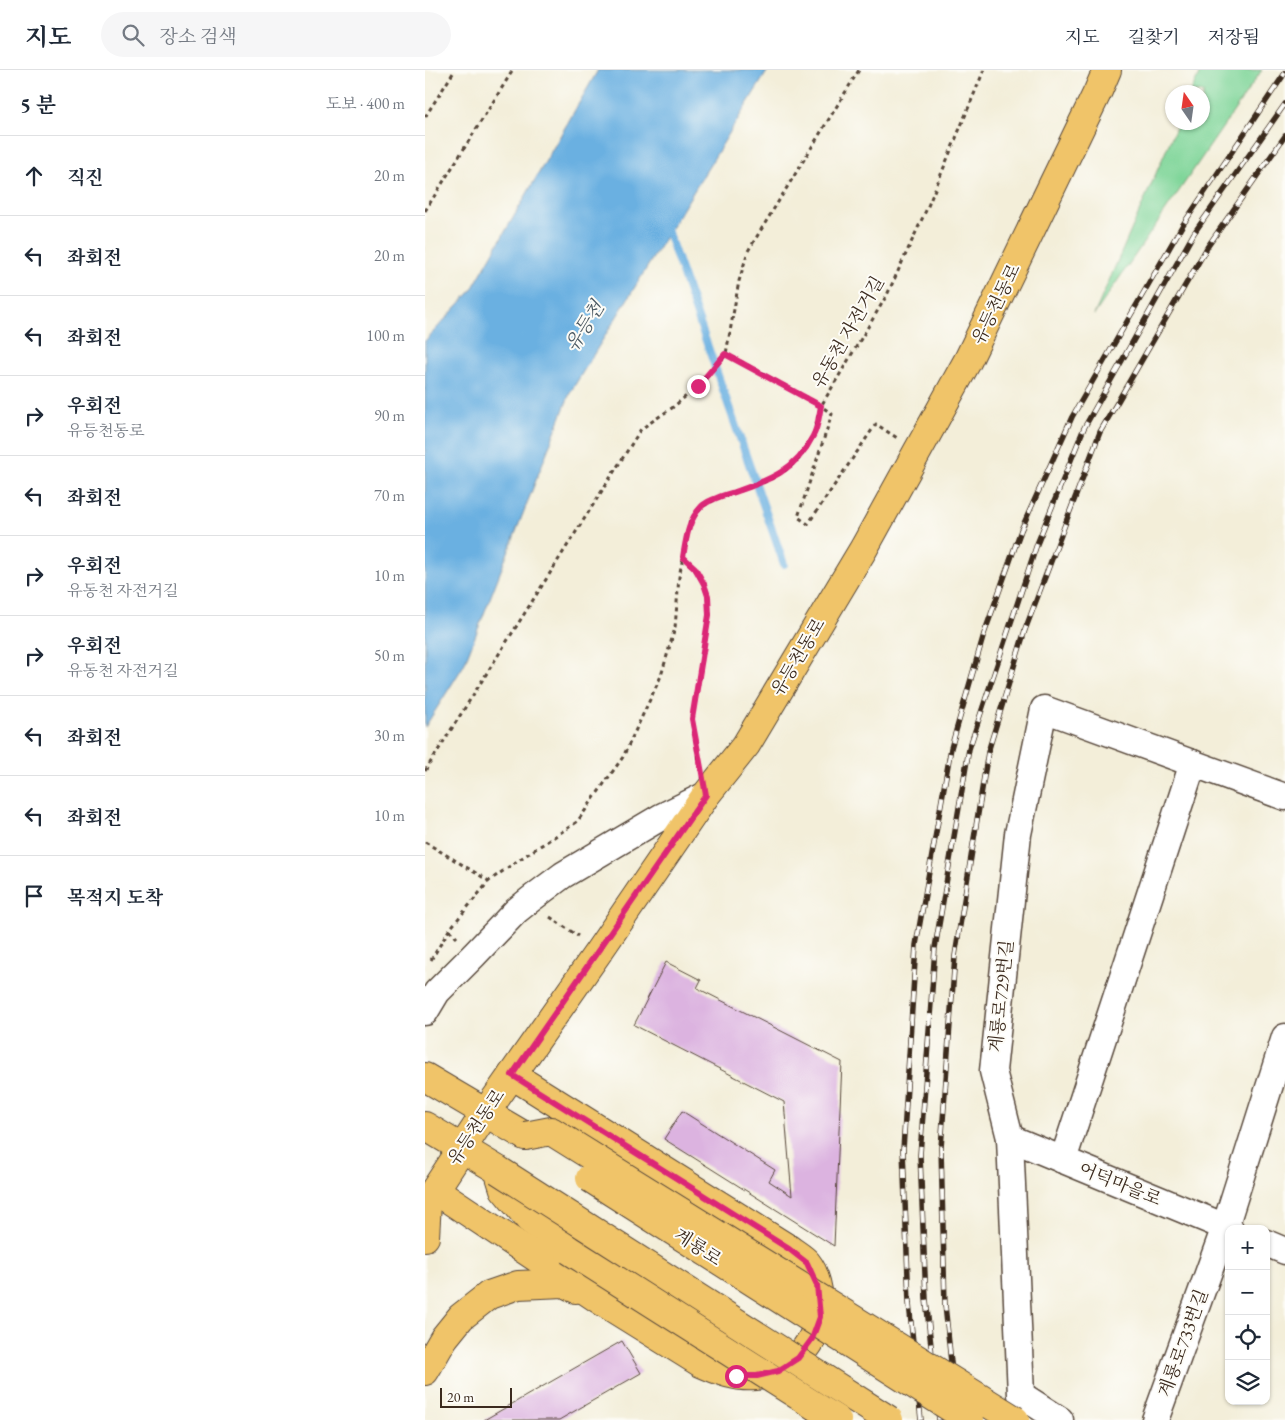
<!DOCTYPE html>
<html lang="ko">
<meta charset="utf-8">
<style>
body{margin:0;font-family:"EB Garamond","Noto Serif KR",serif;background:#f6f6f7;color:#1f2937}
.controls{position:absolute;right:15px;bottom:15px;display:grid;overflow:hidden;border-radius:10px;box-shadow:0 1px 4px #0004}
.controls button{width:45px;height:45px;display:grid;place-items:center;padding:0;border:0;border-bottom:1px solid #e0e1e3;background:#fff;color:#1f2937;font:25px sans-serif}
.compass{position:absolute;left:740px;top:15px;width:45px;height:45px;border-radius:50%;background:#fff;box-shadow:0 1px 4px #0004;rotate:347deg}
.scale{position:absolute;left:15px;bottom:12px;width:72px;box-sizing:border-box;padding-left:5px;border:2px solid #3b2a1e;border-top:0;font-size:14px;line-height:18px;white-space:nowrap;color:#3b2a1e;-webkit-text-stroke:4px #fdfcf7;paint-order:stroke}
.stop{position:absolute;width:15px;height:15px;margin:-11px;border:4px solid #db2777;border-radius:50%;background:#fff}
.stop.end{background:#db2777;border-color:#fff;box-shadow:0 1px 5px #0008}
.list{margin:0;padding:0;list-style:none}
h2{display:flex;justify-content:space-between;align-items:center;height:65px;margin:0;padding:0 20px;font-size:21px}
h2 small{font-size:16px;font-weight:400;color:#747a83}
.list li{display:grid;grid-template-columns:32px 1fr auto;gap:15px;align-items:center;box-sizing:border-box;height:80px;padding:0 20px;border-top:1px solid #e0e1e3}
.list b{display:block;font-size:19px;white-space:nowrap}
.list p{margin:0;font-size:16px;white-space:nowrap;color:#747a83}
.list em{font-size:16px;font-style:normal;color:#747a83}
.icon{flex:none;width:28px;height:28px;fill:none;stroke:currentColor;stroke-width:2;stroke-linecap:round;stroke-linejoin:round}
.map{position:relative;flex:none;width:860px;height:1350px;overflow:hidden}
header{display:flex;align-items:center;gap:30px;box-sizing:border-box;height:70px;padding:0 25px;background:#fff;border-bottom:1px solid #e0e1e3}
header strong{font-size:24px}
nav{display:flex;gap:28px;margin-inline-start:auto;font-size:18px}
.search{width:350px;height:45px;background:#f6f6f7;display:flex;align-items:center;gap:12px;box-sizing:border-box;padding:0 18px;border-radius:28px;color:#747a83;font-size:19px}
main{display:flex}
aside{flex:1;background:#fff}
.map>svg:first-child{display:block}
.green{fill:#7fd599;stroke:#5d805c}
.water{fill:#6ab0e1;stroke:#526d80}
.lines{fill:none;stroke-linecap:round;stroke-linejoin:round}
.stream{stroke:#6ab0e1;stroke-width:8}
.building{fill:#dcb3e0}
.minor-casing{stroke:#57473a;stroke-width:29}
.major-casing{stroke:#57473a;stroke-width:30}
.path{stroke:#57473a;stroke-width:3;stroke-dasharray:4 4;stroke-linecap:butt}
.minor{stroke:#fff;stroke-width:26}
.major{stroke:#f0c469;stroke-width:28}
.rail-casing{stroke:#3b2a1e;stroke-width:5.5}
.rail{stroke:#fdfcf7;stroke-width:4;stroke-dasharray:11;stroke-linecap:butt}
.major-bridge-casing{stroke:#57473a;stroke-width:30;stroke-linecap:butt}
.major-bridge{stroke:#f0c469;stroke-width:28}
.route{stroke:#db2777;stroke-width:6}
.labels{text-anchor:middle;stroke-width:4;stroke-linejoin:round;paint-order:stroke}
.street-label{font-size:18px;fill:#3b2a1e;stroke:#fdfcf7}
.water-label{font-size:19px;font-style:italic;fill:#4b5962;stroke:#fdfcf7}
</style>
<header>
<strong>지도</strong>
<div class="search"><svg class="icon" aria-label="search" viewBox="0 0 24 24"><circle cx="10" cy="10" r="6"/><path d="M15 15l6 6"/></svg>장소 검색</div>
<nav><a>지도</a><a>길찾기</a><a>저장됨</a></nav>
</header>
<main>
<aside>
<h2>5 분<small>도보 · 400 m</small></h2>
<ul class="list">
<li><svg class="icon" aria-label="ahead" viewBox="0 0 24 24"><path d="M12 20V5M6 11l6-6 6 6"/></svg><div><b>직진</b></div><em>20 m</em></li>
<li><svg class="icon" aria-label="left" viewBox="0 0 24 24"><path d="M17 20v-9H6M10 6l-5 5 5 5"/></svg><div><b>좌회전</b></div><em>20 m</em></li>
<li><svg class="icon" aria-label="left" viewBox="0 0 24 24"><path d="M17 20v-9H6M10 6l-5 5 5 5"/></svg><div><b>좌회전</b></div><em>100 m</em></li>
<li><svg class="icon" aria-label="right" viewBox="0 0 24 24"><path d="M7 20v-9h11M14 6l5 5-5 5"/></svg><div><b>우회전</b><p>유등천동로</p></div><em>90 m</em></li>
<li><svg class="icon" aria-label="left" viewBox="0 0 24 24"><path d="M17 20v-9H6M10 6l-5 5 5 5"/></svg><div><b>좌회전</b></div><em>70 m</em></li>
<li><svg class="icon" aria-label="right" viewBox="0 0 24 24"><path d="M7 20v-9h11M14 6l5 5-5 5"/></svg><div><b>우회전</b><p>유동천 자전거길</p></div><em>10 m</em></li>
<li><svg class="icon" aria-label="right" viewBox="0 0 24 24"><path d="M7 20v-9h11M14 6l5 5-5 5"/></svg><div><b>우회전</b><p>유동천 자전거길</p></div><em>50 m</em></li>
<li><svg class="icon" aria-label="left" viewBox="0 0 24 24"><path d="M17 20v-9H6M10 6l-5 5 5 5"/></svg><div><b>좌회전</b></div><em>30 m</em></li>
<li><svg class="icon" aria-label="left" viewBox="0 0 24 24"><path d="M17 20v-9H6M10 6l-5 5 5 5"/></svg><div><b>좌회전</b></div><em>10 m</em></li>
<li><svg class="icon" aria-label="arrive" viewBox="0 0 24 24"><path d="M6 21V4h12l-3 4 3 4H6"/></svg><div><b>목적지 도착</b></div></li>
</ul>
</aside>
<div class="map">
<svg width="860" height="1350" viewBox="0 0 860 1350">
<rect width="100%" height="100%" fill="#fdfcf7"/>
<filter id="ink" filterUnits="userSpaceOnUse"><feTurbulence type="fractalNoise" baseFrequency=".02" numOctaves="2"/><feDisplacementMap in="SourceGraphic" scale="10" xChannelSelector="R" yChannelSelector="G"/><feConvolveMatrix kernelMatrix="1 2 1 2 8 2 1 2 1" color-interpolation-filters="sRGB"/></filter>
<filter id="wash" filterUnits="userSpaceOnUse"><feTurbulence type="fractalNoise" baseFrequency=".0096" numOctaves="4" result="noise"/><feDisplacementMap in="SourceGraphic" scale="20" xChannelSelector="R" yChannelSelector="G"/><feGaussianBlur stdDeviation="1.12" result="paint"/><feColorMatrix in="noise" values="0 0 0 0 0 0 0 0 0 0 0 0 0 0 0 0 0 1.4 0 .05"/><feComposite in="paint" operator="in"/></filter>
<g filter="url(#wash)">
<rect width="100%" height="100%" fill="#f3eed9"/>
<polygon class="green" points="776,0 837,0 669,245 753,53 778,52 778,22 766,22"/>
<polygon class="water" points="173,0 343,0 145,323 39,595 0,657 0,271 46,221"/>
<g class="lines">
<polyline class="stream" points="240,154 359,494"/>
</g>
<g id="blocks">
<g class="building">
<polygon points="241,892 276,910 272,918 417,992 409,1176 239,1069 257,1041 350,1100 344,1111 367,1126 359,1032 209,955"/>
<polygon points="197,1271 216,1303 134,1350 59,1350"/>
</g>
</g>
</g>
<g filter="url(#ink)">
<use href="#blocks" fill-opacity="0" stroke="#57473a" stroke-width="1"/>
<g class="lines">
<defs>
<g id="minor">
<polyline points="0,942 12,922 49,885 91,841 106,829 138,805 236,747 281,725"/>
<polyline points="585,1068 805,1159"/>
<polyline points="638,1090 768,693"/>
<polyline points="841,1173 860,1181"/>
<polyline points="635,1350 596,1325 585,1068 568,1001 593,764 619,639 860,727"/>
<polyline points="730,1350 800,1157 860,967"/>
</g>
<g id="major">
<polyline points="0,1007 100,1066"/>
<polyline points="0,1056 73,1100 79,1119 104,1149 144,1180"/>
<path d="M 10,1120 L 178,1232 L 276,1293 C 294,1301 311,1308 331,1306 C 362,1304 389,1278 394,1248 C 396,1242 394,1235 394,1229 C 393,1218 390,1203 382,1193 C 378,1188 369,1183 364,1179 L 87,1005"/>
<polyline points="0,1135 61,1042 174,881 281,725 321,675 439,478 543,290 673,21 682,0"/>
<polyline points="0,1167 2,1132"/>
<polyline points="0,1301 19,1268 36,1247 64,1225 93,1215 139,1213 151,1219"/>
</g>
</defs>
<use href="#minor" class="minor-casing"/>
<use href="#major" class="major-casing"/>
<g class="path">
<polyline points="0,47 30,0"/>
<polyline points="0,141 88,0"/>
<polyline points="301,284 396,336 407,344 373,447 383,454 451,354 472,368"/>
<polyline points="258,487 270,499 279,514 283,526 284,545 267,649 274,691"/>
<polyline points="0,701 216,359 247,338 273,316 301,284 314,211 323,181 434,0"/>
<polyline points="0,772 64,811"/>
<polyline points="125,847 153,866"/>
<polyline points="24,860 32,868"/>
<polyline points="6,890 24,860 64,811 92,791 152,752 198,687 236,606 250,558 254,507 265,452 277,436 295,427 337,413 347,408 359,401 375,388 389,364 396,336 462,225 503,136 559,0"/>
</g>
<use href="#minor" class="minor"/>
<use href="#major" class="major"/>
<defs>
<g id="rail">
<polyline points="496,1350 484,1233 478,1080 491,875 526,678 559,564 596,460 647,347 757,156 860,3"/>
<polyline points="514,1350 501,1229 495,1085 510,878 544,679 612,474 659,358 769,163 860,34"/>
<polyline points="532,1350 520,1235 516,1078 530,886 563,682 600,560 675,362 783,176 860,66"/>
</g>
</defs>
<use href="#rail" class="rail-casing"/>
<use href="#rail" class="rail"/>
<defs>
<g id="major-bridge">
<polyline points="100,1066 126,1061 590,1350"/>
<polyline points="73,1100 464,1350"/>
<polyline points="165,1108 545,1350"/>
<polyline points="144,1180 412,1350"/>
</g>
</defs>
<use href="#major-bridge" class="major-bridge-casing"/>
<use href="#major-bridge" class="major-bridge"/>
</g>
</g>
<g class="lines" filter="url(#ink)">
<path class="route" d="M 273,316 L 300,284 L 396,336 C 394,346 393,357 388,366 C 371,400 345,410 310,422 C 300,425 284,429 276,437 C 263,450 261,470 258,487 L 270,498 L 279,514 L 283,526 L 284,545 L 267,649 L 281,725 L 87,1005 L 364,1179 L 382,1193 L 392,1215 L 395,1247 L 387,1269 L 373,1288 L 353,1301 L 332,1306 L 311,1306"/>
</g>
<g class="labels">
<g class="street-label">
<text transform="translate(571 234) rotate(-64)" y="6">유등천동로</text>
<text transform="translate(423 262) rotate(-60)" y="6">유동천 자전거길</text>
<text transform="translate(373 587) rotate(-59)" y="6">유등천동로</text>
<text transform="translate(576 926) rotate(-84)" y="6">계룡로729번길</text>
<text transform="translate(51 1057) rotate(-56)" y="6">유등천동로</text>
<text transform="translate(695 1114) rotate(22)" y="6">어덕마을로</text>
<text transform="translate(273 1177) rotate(33)" y="6">계룡로</text>
<text transform="translate(758 1273) rotate(-70)" y="6">계룡로733번길</text>
</g>
<g class="water-label">
<text transform="translate(159 256) rotate(-58)" y="7">유등천</text>
</g>
</g>
</svg>
<div class="controls">
<button>+</button>
<button>−</button>
<button><svg class="icon" aria-label="locate" viewBox="0 0 24 24"><circle cx="12" cy="12" r="6"/><path d="M12 2v4M12 18v4M2 12h4M18 12h4"/></svg></button>
<button><svg class="icon" aria-label="layers" viewBox="0 0 24 24"><path d="M12 4l9 5-9 5-9-5zM3 14l9 5 9-5"/></svg></button>
</div>
<svg class="compass" viewBox="-18 -18 36 36"><path d="M0-13l5 13h-10z" fill="#e53935"/><path d="M0 13l5-13h-10z" fill="#747a83"/></svg>
<div class="scale">20 m</div>
<div class="stop" style="left:311px;top:1306px"></div>
<div class="stop end" style="left:273px;top:316px"></div>
</div>
</main>
